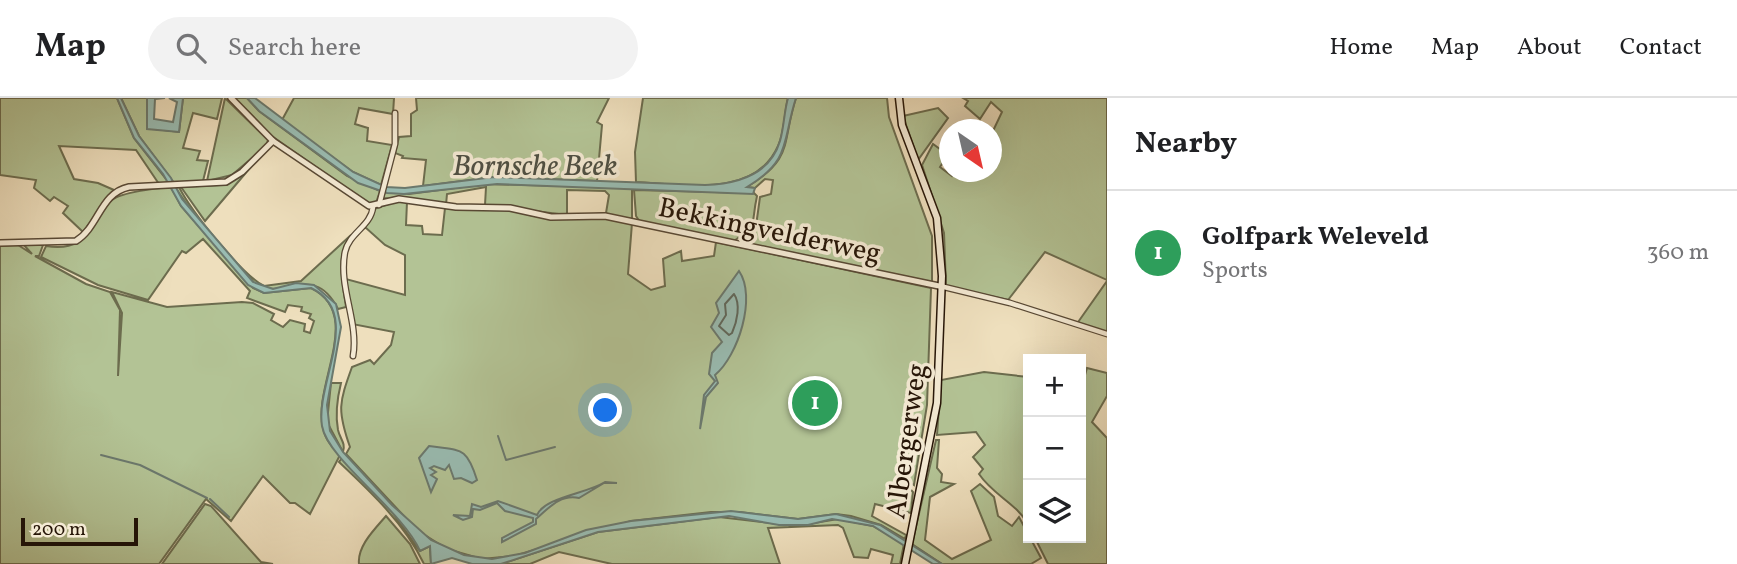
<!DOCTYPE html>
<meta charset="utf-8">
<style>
body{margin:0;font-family:Vollkorn,serif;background:#f2f2f2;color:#202124}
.controls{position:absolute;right:21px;bottom:21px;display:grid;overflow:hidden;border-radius:0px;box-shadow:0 7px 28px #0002}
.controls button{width:63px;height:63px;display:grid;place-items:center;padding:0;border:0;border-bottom:2px solid #e0e0e0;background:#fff;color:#202124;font:35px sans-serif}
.compass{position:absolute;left:939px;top:21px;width:63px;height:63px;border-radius:50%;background:#fff;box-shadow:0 7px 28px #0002;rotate:146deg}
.scale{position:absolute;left:21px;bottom:18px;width:117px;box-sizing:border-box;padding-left:7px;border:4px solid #261507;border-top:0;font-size:19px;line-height:24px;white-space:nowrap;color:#261507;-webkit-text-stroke:5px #f4ead4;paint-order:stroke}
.you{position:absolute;left:606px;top:313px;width:24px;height:24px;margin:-18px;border:5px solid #fff;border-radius:50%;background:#1a73e8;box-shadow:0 0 0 10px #1a73e833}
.badge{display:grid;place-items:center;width:46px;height:46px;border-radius:50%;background:#d93025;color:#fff;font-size:23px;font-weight:700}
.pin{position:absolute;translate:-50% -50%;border:4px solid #fff;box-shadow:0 2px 7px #0006}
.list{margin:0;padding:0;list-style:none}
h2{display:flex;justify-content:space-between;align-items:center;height:91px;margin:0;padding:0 28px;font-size:30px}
h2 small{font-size:23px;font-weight:400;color:#757577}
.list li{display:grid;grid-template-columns:46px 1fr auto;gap:21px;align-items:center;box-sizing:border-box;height:126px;padding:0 28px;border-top:2px solid #e0e0e0}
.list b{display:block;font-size:26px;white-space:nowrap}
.list p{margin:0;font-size:23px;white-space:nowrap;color:#757577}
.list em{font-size:23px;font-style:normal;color:#757577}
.icon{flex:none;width:38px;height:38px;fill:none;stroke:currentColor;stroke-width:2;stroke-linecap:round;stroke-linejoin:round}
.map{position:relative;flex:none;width:1107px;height:466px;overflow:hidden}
header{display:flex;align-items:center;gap:42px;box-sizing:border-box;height:98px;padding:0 35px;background:#fff;border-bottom:2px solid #e0e0e0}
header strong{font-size:33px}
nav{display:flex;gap:38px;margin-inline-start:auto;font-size:24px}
.search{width:490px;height:63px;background:#f2f2f2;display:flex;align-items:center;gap:18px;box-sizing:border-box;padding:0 24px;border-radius:38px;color:#757577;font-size:26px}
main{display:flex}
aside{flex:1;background:#fff}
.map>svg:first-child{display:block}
.green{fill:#b3c395;stroke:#6c6c4e;stroke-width:2}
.water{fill:#99bcb2;stroke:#6b796e;stroke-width:2}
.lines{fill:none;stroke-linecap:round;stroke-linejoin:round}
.shore{stroke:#60685c;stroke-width:2}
.stream{stroke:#6b796e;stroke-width:2}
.minor-casing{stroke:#584834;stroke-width:7}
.tertiary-casing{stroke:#584834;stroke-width:8}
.secondary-casing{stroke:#261507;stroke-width:9}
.minor{stroke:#f4ead4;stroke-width:4.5}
.tertiary{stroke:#f4ead4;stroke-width:5}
.secondary{stroke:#f4ead4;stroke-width:6}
.labels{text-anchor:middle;stroke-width:7;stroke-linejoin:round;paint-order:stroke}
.street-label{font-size:28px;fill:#261507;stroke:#f4ead4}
.water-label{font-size:30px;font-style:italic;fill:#4e4f43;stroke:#f4ead4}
</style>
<header>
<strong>Map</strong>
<div class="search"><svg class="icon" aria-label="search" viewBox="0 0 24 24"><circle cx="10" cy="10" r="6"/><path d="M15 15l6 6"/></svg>Search here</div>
<nav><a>Home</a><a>Map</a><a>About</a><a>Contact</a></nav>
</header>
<main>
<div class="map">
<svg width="1107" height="466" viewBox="0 0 1107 466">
<rect width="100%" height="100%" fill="#eedfbd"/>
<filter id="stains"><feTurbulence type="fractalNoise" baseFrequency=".00286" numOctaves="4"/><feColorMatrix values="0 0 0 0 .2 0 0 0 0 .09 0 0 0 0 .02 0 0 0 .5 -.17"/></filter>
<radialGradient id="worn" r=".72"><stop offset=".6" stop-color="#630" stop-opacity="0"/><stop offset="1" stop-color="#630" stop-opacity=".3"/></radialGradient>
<g class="green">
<polygon points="0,0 117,0 134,40 169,85 159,86 136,52 59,48 74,81 98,85 114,92 83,134 63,115 68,108 54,99 50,103 34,90 36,82 0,77"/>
<polygon points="121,0 147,0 147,30 179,34 183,0 222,0 217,21 193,15 183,50 200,53 197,62 208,63 203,83 174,85 139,38"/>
<polygon points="225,0 268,42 266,48 232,77 207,83"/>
<polygon points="233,0 247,0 259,13 347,78 380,93 376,105 368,105 360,100 269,36"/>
<polygon points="294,0 394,0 393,16 359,10 355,26 368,30 367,43 392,47 381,87 353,74 282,22"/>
<polygon points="416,0 609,0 597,24 602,27 597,83 494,79 423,88 426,62 402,60 403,58 395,55 399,39 411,38 411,16 417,12"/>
<path d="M 643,0 L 788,0 C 784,15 785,33 778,48 C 755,101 682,86 636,84 L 635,54 Z"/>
<path d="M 796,0 L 887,0 L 889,19 L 932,138 L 932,185 L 739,144 L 756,128 L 760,99 L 771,96 L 773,82 L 765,81 L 755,90 L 747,89 C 795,59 781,46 796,0 Z"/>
<polygon points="963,0 1107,0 1107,182 1045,154 1008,202 946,188 944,135 922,67 933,46 948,57 940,69 952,78 955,74 992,74 992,35 1002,14 991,4 980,21 965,8 968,3"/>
<polygon points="938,10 948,20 918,62 903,18"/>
<polygon points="255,64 205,123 181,89 219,87"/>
<polygon points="486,86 632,90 632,121 595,116 606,115 609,97 605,93 567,92 567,117 485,107 486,89 447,96 446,107 383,100 385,94 409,96"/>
<path d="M 171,89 L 181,108 L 253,190 L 264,195 L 311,190 C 365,216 312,287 323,330 C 325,341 332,349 340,357 L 310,416 L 295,405 L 290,405 L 263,378 L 231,423 L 206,401 L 159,466 L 0,466 L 0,148 L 18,147 L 32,156 L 23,146 L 43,147 L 39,158 L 35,158 L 86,186 L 110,194 L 120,212 L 118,278 L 122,215 L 112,194 L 167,209 L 242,204 L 253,205 L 274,216 L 271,222 L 283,229 L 290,222 L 305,226 L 304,233 L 310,235 L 314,223 L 309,220 L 311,216 L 301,213 L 302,209 L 288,207 L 285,214 L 247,200 L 250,193 L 203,141 L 186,155 L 182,153 L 148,202 L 98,187 L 41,159 L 46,148 C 91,155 86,124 112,102 C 122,94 158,90 171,89 Z"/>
<path d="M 175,89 L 179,89 C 191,113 241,176 264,188 L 301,183 L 351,137 C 335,157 343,186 346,209 L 338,211 C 315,166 289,200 257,188 L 192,114 Z"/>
<path d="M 634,92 L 754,95 L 757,98 C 750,130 760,122 733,144 L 640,124 L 636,118 Z"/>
<path d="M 397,103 L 407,104 L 406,127 L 422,128 L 423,136 L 442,137 L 445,110 L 505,111 L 534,118 L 602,120 L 632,125 L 628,176 L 651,192 L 665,188 L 663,161 L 681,153 L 682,163 L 714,158 L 716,144 L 931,190 L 927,307 L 914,387 L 896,375 L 913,394 L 911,415 L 875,406 L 872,418 L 906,437 L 905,441 L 881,427 L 851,418 L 836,416 L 798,421 L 740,414 L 711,414 L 631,423 L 514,458 L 482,461 L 447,451 L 417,432 L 346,356 L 350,349 C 337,312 339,305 352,269 L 370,262 L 374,266 L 391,247 L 394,234 L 352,226 L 346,181 L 405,197 L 405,157 L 385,147 L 365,129 L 359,134 L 372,120 L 374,111 Z"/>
<polygon points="1107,183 1107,234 1076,227"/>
<polygon points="1087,270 1107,275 1107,298 1092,324 1107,340 1107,466 1048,466 1035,440 1081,440 1081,291"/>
<path d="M 984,274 L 1028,279 L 1028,426 C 1016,405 993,397 979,376 L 983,371 L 973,359 L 985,347 L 976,334 L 937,337 L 941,282 Z"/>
<path d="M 331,285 L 341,285 C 337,301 335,316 338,332 C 340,341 346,345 343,354 L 327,324 Z"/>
<polygon points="936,342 939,342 937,370 942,376 941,384 954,386 930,399 925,442 952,461 991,442 971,393 980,386 994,399 998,418 1012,428 1019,419 1041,460 1031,466 942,466 912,446"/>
<path d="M 342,360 L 390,411 L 420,453 L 430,448 L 431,466 L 424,466 C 405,426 371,394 339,364 Z"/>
<polygon points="205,406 211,408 261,464 273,466 162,466"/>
<path d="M 386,418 L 410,446 L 420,466 L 359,466 C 357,448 375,431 386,418 Z"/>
<polygon points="719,419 796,428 838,421 873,428 904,446 900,466 891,466 893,457 871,451 868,460 854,459 843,430 838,427 768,430 780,466 612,466 559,454 530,466 501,466 598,434"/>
</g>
<g class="water">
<path d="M 117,0 L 121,0 L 139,38 L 171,80 L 182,101 L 253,184 L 273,191 L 296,185 L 314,187 L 336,206 L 341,229 L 327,307 L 330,333 L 343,354 L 392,407 L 431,442 L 464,457 L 492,461 L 525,455 L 586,432 L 631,423 L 731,413 L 798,421 L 836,416 L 880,427 L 942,466 L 933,466 L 873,428 L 832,421 L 808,427 L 779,427 L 729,418 L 598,434 L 501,466 L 472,466 L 452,460 L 431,466 L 430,448 L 420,453 C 402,412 328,362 322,328 C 315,285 364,215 311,190 L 264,195 L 248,187 L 181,108 L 163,76 L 134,40 Z"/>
<polygon points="147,0 165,0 155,1 154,21 173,24 177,4 169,0 183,0 179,34 147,31"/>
<path d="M 247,0 L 255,0 L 353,74 L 386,89 L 405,90 L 494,79 L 705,87 C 737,86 770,77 780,43 C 784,29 784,14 788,0 L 796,0 C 782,43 792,62 747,89 L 755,90 L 753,96 L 497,86 L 404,96 L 387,95 L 358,85 L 259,13 Z"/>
<path d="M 739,173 C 757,199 738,258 715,277 L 718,285 L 706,299 L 700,331 L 704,297 L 715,283 L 709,276 L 712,255 L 722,244 L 711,229 L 719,215 L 716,205 Z"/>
<path d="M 429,348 C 460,353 466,347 477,382 L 472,385 L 461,380 L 454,381 L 449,367 L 445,372 L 434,368 L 430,370 L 436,374 L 431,377 L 437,381 L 431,394 L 419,360 Z"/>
<path d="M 605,384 L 617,385 L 604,385 L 579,400 C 559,396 548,411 536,421 L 536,426 L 502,444 L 502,440 L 533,424 L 533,420 L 505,413 L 497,405 L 480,412 L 473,411 L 472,419 L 463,422 L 453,417 L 470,418 L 472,406 L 481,409 L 498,403 L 537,417 C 545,399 586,396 605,384 Z"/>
</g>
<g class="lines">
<path class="shore" d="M 734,196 C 741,206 737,224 732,235 L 729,237 L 719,228 L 726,217 L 725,206 Z"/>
<g class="stream">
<polyline points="498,338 506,362 555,349"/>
<polyline points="101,357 140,367 207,400"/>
<polyline points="210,401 229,419"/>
</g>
<defs>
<g id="minor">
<polyline points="379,107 395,46 395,15"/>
<polyline points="940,188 1010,205 1107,236"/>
<path d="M 353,258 C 359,224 338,189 345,154 C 349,135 371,128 373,109"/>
</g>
<g id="tertiary">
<polyline points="231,0 273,43 369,108 399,101 456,109 510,110 551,119 605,118 939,188"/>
<path d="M 0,145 L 76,143 C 99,129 100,95 129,89 L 226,84 L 242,74 L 273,43"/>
</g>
<polyline id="secondary" points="899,0 902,27 937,120 942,178 937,305 905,466"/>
</defs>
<use href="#minor" class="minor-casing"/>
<use href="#tertiary" class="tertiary-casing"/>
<use href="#secondary" class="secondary-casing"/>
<use href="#minor" class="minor"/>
<use href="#tertiary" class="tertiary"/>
<use href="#secondary" class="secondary"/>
</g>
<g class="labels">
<g class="street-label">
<text transform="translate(770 131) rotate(12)" y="10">Bekkingvelderweg</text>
<text transform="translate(905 343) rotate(-82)" y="10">Albergerweg</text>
</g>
<g class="water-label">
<text x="535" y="77">Bornsche Beek</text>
</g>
</g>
<rect width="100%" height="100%" filter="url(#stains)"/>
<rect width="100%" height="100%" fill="url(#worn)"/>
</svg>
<div class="controls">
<button>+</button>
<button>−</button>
<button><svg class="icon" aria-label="layers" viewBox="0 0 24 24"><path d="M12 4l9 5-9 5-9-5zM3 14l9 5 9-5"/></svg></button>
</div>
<svg class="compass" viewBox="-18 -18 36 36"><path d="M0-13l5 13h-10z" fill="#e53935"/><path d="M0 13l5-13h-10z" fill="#757577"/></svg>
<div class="scale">200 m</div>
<div class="you"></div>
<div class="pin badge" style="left:815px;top:305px;background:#2e9e5b">1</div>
</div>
<aside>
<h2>Nearby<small></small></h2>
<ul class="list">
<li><span class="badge" style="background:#2e9e5b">1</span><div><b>Golfpark Weleveld</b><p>Sports</p></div><em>360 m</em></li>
</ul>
</aside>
</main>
